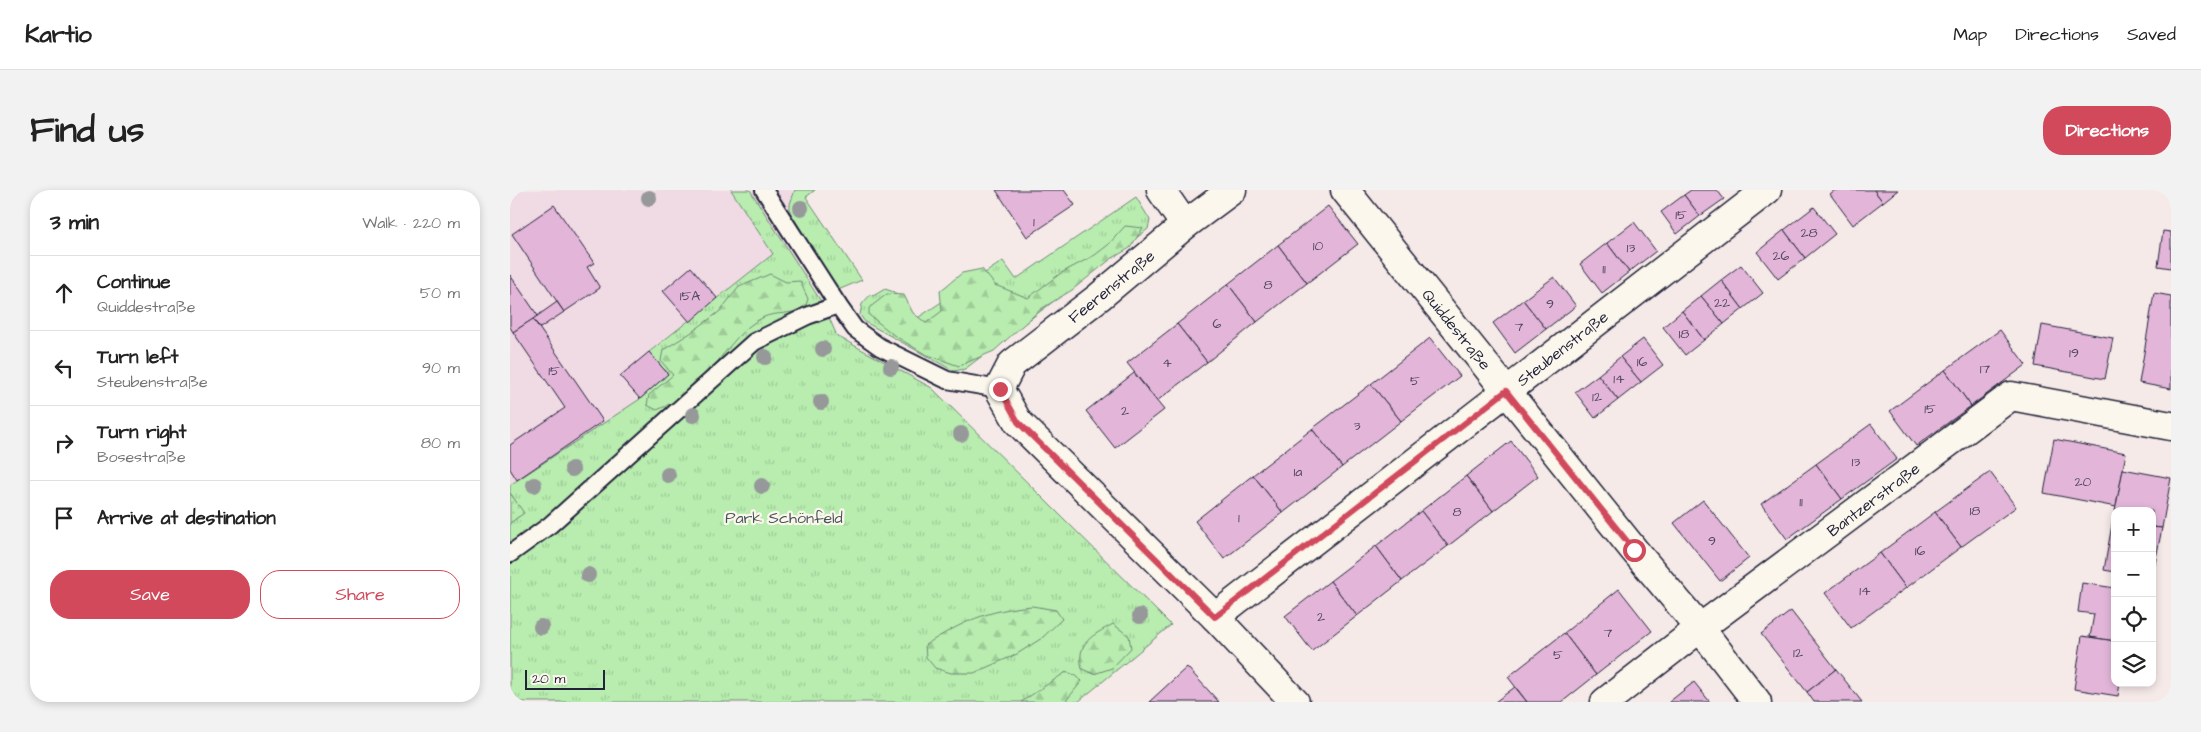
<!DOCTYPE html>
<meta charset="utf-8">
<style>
body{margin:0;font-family:"Architects Daughter",sans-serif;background:#f2f2f2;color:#222}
.controls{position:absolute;right:15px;bottom:15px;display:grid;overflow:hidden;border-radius:10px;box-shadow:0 2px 8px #0003}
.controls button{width:45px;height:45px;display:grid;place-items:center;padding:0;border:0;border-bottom:1px solid #e0e0e0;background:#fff;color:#222;font:25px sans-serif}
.scale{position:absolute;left:15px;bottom:12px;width:80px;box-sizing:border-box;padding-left:5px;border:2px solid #22223b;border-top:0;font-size:14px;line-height:18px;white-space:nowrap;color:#22223b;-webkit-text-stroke:4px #fbf7ec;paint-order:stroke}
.stop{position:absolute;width:15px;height:15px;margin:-11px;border:4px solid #d1495b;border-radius:50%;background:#fff}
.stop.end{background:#d1495b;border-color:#fff;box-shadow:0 1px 5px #0008}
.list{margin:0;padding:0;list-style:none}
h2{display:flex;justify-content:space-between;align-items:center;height:65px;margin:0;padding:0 20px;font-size:21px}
h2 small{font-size:16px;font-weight:400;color:#767676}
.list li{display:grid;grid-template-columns:32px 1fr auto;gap:15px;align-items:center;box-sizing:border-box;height:75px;padding:0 20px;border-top:1px solid #e0e0e0}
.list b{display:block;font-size:19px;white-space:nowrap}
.list p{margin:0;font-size:16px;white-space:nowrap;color:#767676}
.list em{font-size:16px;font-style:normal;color:#767676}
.actions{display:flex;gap:10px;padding:15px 20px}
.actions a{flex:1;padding:11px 0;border:1px solid #d1495b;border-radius:20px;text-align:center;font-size:18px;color:#d1495b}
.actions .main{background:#d1495b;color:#fff}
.icon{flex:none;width:28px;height:28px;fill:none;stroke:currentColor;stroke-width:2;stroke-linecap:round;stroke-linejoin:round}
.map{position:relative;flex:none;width:1661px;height:512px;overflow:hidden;border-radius:20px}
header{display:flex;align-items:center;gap:30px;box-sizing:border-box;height:70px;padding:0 25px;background:#fff;border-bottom:1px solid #e0e0e0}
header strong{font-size:24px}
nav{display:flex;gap:28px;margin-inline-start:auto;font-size:18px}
.intro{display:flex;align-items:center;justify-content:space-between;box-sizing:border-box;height:120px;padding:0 30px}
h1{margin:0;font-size:35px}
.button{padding:12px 22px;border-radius:20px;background:#d1495b;color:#fff;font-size:18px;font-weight:700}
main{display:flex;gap:30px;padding:0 30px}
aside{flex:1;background:#fff;border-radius:20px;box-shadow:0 2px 8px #0003}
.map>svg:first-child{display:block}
.built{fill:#f0dae4}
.grass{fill:url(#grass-tufts);stroke:#6d8875}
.forest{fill:url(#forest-firs);stroke:#6d8875}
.garden{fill:url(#garden-dots);stroke:#6d8875}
.building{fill:#e3b6d9;stroke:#22223b}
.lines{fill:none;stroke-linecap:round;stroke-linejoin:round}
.service-casing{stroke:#22223b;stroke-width:20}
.minor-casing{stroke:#22223b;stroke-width:31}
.service{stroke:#fbf7ec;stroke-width:16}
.minor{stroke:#fbf7ec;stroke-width:28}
.tree{fill:#969899}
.route{stroke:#d1495b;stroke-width:6}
.labels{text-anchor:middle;stroke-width:4.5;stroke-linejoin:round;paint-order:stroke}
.number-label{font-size:14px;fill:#524762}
.street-label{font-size:16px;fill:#22223b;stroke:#fbf7ec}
.park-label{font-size:16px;fill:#485558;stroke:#fbf7ec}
</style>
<header>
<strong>Kartio</strong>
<nav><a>Map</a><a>Directions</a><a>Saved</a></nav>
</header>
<div class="intro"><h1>Find us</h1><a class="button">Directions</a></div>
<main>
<aside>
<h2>3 min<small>Walk · 220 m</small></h2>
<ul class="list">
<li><svg class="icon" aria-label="ahead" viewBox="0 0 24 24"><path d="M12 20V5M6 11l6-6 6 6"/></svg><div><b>Continue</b><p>Quiddestraße</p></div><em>50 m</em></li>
<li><svg class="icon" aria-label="left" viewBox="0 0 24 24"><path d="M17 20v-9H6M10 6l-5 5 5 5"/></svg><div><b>Turn left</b><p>Steubenstraße</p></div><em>90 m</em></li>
<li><svg class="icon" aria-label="right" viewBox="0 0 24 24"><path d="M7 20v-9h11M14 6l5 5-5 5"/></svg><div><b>Turn right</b><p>Bosestraße</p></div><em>80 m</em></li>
<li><svg class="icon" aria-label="arrive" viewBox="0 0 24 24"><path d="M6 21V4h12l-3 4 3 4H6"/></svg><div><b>Arrive at destination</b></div></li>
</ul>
<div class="actions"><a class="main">Save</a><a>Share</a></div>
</aside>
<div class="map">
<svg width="1661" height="512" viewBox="0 0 1661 512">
<defs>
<pattern id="grass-tufts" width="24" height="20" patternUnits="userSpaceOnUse" patternTransform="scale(1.25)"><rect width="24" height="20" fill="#b8edaf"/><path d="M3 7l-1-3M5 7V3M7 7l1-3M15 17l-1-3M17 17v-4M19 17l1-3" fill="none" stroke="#9ecb97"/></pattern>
<pattern id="forest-firs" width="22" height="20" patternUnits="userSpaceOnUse" patternTransform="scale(1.25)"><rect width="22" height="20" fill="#b8edaf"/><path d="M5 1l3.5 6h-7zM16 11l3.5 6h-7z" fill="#9ecb97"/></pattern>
<pattern id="garden-dots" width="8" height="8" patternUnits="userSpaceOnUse" patternTransform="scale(1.25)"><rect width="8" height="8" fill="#b8edaf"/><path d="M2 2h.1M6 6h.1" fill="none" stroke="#9ecb97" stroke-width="1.8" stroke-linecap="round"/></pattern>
</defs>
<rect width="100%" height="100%" fill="#f6eae8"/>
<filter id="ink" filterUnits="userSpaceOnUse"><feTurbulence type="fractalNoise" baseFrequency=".02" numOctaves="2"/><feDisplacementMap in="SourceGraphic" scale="10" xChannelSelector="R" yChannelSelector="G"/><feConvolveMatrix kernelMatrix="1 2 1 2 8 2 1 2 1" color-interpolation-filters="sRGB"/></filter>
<g filter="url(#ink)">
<polygon class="built" points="0,0 305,0 296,7 323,49 276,82 263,64 139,161 158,184 130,209 0,295"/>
<g class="grass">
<polygon points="221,0 240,0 314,116 327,146 422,198 661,435 568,512 0,512 0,333 13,323 0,303 0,295 130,209 158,184 139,162 263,64"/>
<polygon points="285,0 305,0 296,7 352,90 328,100 280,22 280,14"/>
<polygon points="626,7 640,30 638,39 455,179 444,181 355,132 350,125 352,114 361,104 363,106 375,99 384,102 403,131 493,71 506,89"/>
</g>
<g class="forest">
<polygon points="615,36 633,38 620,58 601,69 562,100 531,119 484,161 449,176 415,164 385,146 359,125 359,118 377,104 394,105 403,123 416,133 432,121 430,101 452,83 472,79 485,95 518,108 551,83 585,65 598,55"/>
<path d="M 260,84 L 276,92 L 290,91 L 298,109 L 295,118 C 281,125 265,122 254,127 C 232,137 219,158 204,176 C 188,195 170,211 147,220 L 137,215 L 139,205 L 163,185 L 151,171 L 153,160 L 179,144 L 209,122 L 229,97 Z"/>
<path d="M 522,416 L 546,420 L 552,429 L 532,448 L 507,464 L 464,483 L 441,483 L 425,478 L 416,467 L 415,455 C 452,432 477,420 522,416 Z"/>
<path d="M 603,434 L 619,446 L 621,458 L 602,478 L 584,484 L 572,479 C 566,452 582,446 603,434 Z"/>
<polygon points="556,482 565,485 572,491 555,512 511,512"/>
</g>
<polygon class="garden" points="0,303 14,323 0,333"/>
<g class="building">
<polygon points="486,0 554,0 565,15 517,47"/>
<polygon points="1181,0 1207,0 1214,9 1190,26 1174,5"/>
<polygon points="1325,0 1364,0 1373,12 1343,35 1320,4"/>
<polygon points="1364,0 1388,0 1373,12"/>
<polygon points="1174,5 1190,26 1167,44 1151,22"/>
<polygon points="44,15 84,73 77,77 90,98 54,122 2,44"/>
<polygon points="818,16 848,54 797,93 768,55"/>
<polygon points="1304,17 1325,44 1295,68 1274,40"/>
<polygon points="1124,32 1146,61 1119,82 1097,53"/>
<polygon points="1274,40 1295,68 1268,89 1247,62"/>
<polygon points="1653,41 1661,42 1661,78 1648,76"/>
<polygon points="1097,53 1119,82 1092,103 1070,74"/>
<polygon points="768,55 797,93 747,132 718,94"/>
<polygon points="1231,75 1253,103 1233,119 1211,90"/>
<polygon points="181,77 207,108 180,132 153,101"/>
<polygon points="0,85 28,126 3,142 0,137"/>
<polygon points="1044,87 1066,116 1036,139 1013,110"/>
<polygon points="1211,90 1233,119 1214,134 1191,106"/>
<polygon points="718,94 747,132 697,172 667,134"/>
<polygon points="1644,103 1661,106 1661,199 1629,193"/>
<polygon points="1191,106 1214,134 1194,150 1172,121"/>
<polygon points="1013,110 1036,139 1005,163 983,133"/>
<polygon points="47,112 54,122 30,138 23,129"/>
<polygon points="1172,121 1194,150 1175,165 1153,137"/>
<polygon points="23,129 93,231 7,290 0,279 0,255 55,218 3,142"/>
<polygon points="667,134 697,172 647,211 617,173"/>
<polygon points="1532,135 1603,148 1595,189 1525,176"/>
<polygon points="1490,140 1516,175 1461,216 1435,180"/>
<polygon points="920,148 950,186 891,231 861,194"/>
<polygon points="1133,149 1153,175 1131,192 1110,167"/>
<polygon points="139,162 158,184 130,209 110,186"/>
<polygon points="1110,167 1131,192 1108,210 1088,185"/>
<polygon points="1435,180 1461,216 1406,256 1380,221"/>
<polygon points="624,183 654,220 605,258 576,221"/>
<polygon points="1088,185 1108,210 1085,228 1065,202"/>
<polygon points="861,194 891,231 832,277 802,239"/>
<polygon points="1361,234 1387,269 1332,309 1306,274"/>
<polygon points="802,239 832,277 773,323 743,285"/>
<polygon points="1544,249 1616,263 1606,317 1534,303"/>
<polygon points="1001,251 1028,286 983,321 956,286"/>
<polygon points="1306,274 1332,309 1277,349 1251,314"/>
<polygon points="1613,279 1661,288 1652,338 1642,337 1642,321 1605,321"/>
<polygon points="1480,282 1506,317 1451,357 1425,322"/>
<polygon points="743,285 773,323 714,369 685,331"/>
<polygon points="956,286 983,321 938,356 911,321"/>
<polygon points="1193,310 1239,368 1210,391 1164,333"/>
<polygon points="911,321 938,356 892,391 866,356"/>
<polygon points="1425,322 1451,357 1396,398 1370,363"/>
<polygon points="1603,329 1605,330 1605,382 1594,380"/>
<polygon points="1642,337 1652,338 1642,389"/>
<polygon points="866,356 892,391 847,426 820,391"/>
<polygon points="1370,363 1396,398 1341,438 1315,403"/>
<polygon points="820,391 847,426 802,461 775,426"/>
<polygon points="1572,393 1605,398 1605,451 1580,447 1584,424 1568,422"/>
<polygon points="1109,399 1142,441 1086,485 1054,443"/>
<polygon points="1281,421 1326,479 1297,502 1251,444"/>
<polygon points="1054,443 1086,485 1052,512 1017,512 998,487"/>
<polygon points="1572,446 1605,451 1605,493 1610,493 1608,506 1564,499"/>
<polygon points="677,477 709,512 639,512"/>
<polygon points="1326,479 1352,512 1304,512 1297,502"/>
<polygon points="1184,492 1200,512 1159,512"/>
<polygon points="1005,497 1017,512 985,512"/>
</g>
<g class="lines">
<defs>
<g id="service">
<polyline points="254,0 328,115"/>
<polyline points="0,364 40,335 244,152 297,126 328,115 345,139 370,157 437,190 489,199"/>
</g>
<g id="minor">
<polyline points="651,0 675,35"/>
<polyline points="722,0 675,35 589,107 502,174 489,199 508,232 705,427 785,512"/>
<polyline points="835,0 1124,360 1190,438 1247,512"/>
<polyline points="705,427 1257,0"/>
<polyline points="1095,512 1190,438 1501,206 1661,236"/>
</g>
</defs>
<use href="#service" class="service-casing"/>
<use href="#minor" class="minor-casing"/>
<use href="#service" class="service"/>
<use href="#minor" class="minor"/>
</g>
<g class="tree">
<circle cx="139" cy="8" r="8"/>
<circle cx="291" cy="18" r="8"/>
<circle cx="313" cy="159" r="8"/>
<circle cx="255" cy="167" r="8"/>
<circle cx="381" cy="177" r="8"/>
<circle cx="311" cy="212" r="8"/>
<circle cx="183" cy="225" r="8"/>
<circle cx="451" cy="244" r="8"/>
<circle cx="62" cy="279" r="8"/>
<circle cx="158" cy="285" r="8"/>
<circle cx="24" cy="295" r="8"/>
<circle cx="252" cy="296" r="8"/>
<circle cx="78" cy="385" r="8"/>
<circle cx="630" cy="426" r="8"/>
<circle cx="31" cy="437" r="8"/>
</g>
</g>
<g class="lines" filter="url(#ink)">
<polyline class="route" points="490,199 508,232 705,427 996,201 1124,360"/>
</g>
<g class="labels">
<g class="number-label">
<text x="1171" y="29">15</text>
<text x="524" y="36">1</text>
<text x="1299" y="47">28</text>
<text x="808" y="60">10</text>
<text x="1121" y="62">13</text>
<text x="1271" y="70">26</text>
<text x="1094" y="83">11</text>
<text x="758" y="99">8</text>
<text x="180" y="110">15A</text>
<text x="1212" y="117">22</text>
<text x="1040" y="118">9</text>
<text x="707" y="138">6</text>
<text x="1009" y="141">7</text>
<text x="1174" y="148">18</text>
<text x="1564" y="167">19</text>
<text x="1132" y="176">16</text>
<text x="657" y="177">4</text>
<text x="1475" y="183">17</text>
<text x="44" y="185">15</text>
<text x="1109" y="193">14</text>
<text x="905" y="195">5</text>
<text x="1087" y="211">12</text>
<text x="1420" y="223">15</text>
<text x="615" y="225">2</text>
<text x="847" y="240">3</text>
<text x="1346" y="276">13</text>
<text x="788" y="286">1a</text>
<text x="1573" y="296">20</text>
<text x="1291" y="316">11</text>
<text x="1465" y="325">18</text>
<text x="947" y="326">8</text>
<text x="729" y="332">1</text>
<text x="1202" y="355">9</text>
<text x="1410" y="365">16</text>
<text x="1355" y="405">14</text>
<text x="811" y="431">2</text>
<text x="1098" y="447">7</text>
<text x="1288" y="467">12</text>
<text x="1048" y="469">5</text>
</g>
<g class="street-label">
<text transform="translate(601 96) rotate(-39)" y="6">Feerenstraße</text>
<text transform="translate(947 139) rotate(51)" y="6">Quiddestraße</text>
<text transform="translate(1052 158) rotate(-38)" y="6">Steubenstraße</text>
<text transform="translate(1363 309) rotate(-37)" y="6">Bantzerstraße</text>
</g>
<g class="park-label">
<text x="274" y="333">Park Schönfeld</text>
</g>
</g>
</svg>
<div class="controls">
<button>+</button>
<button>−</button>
<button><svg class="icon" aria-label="locate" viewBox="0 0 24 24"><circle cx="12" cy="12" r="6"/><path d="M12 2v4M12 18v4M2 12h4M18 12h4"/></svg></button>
<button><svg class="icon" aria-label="layers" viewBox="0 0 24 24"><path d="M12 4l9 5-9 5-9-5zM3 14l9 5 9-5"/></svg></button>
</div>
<div class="scale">20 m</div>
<div class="stop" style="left:1124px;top:360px"></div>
<div class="stop end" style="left:490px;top:199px"></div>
</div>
</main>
